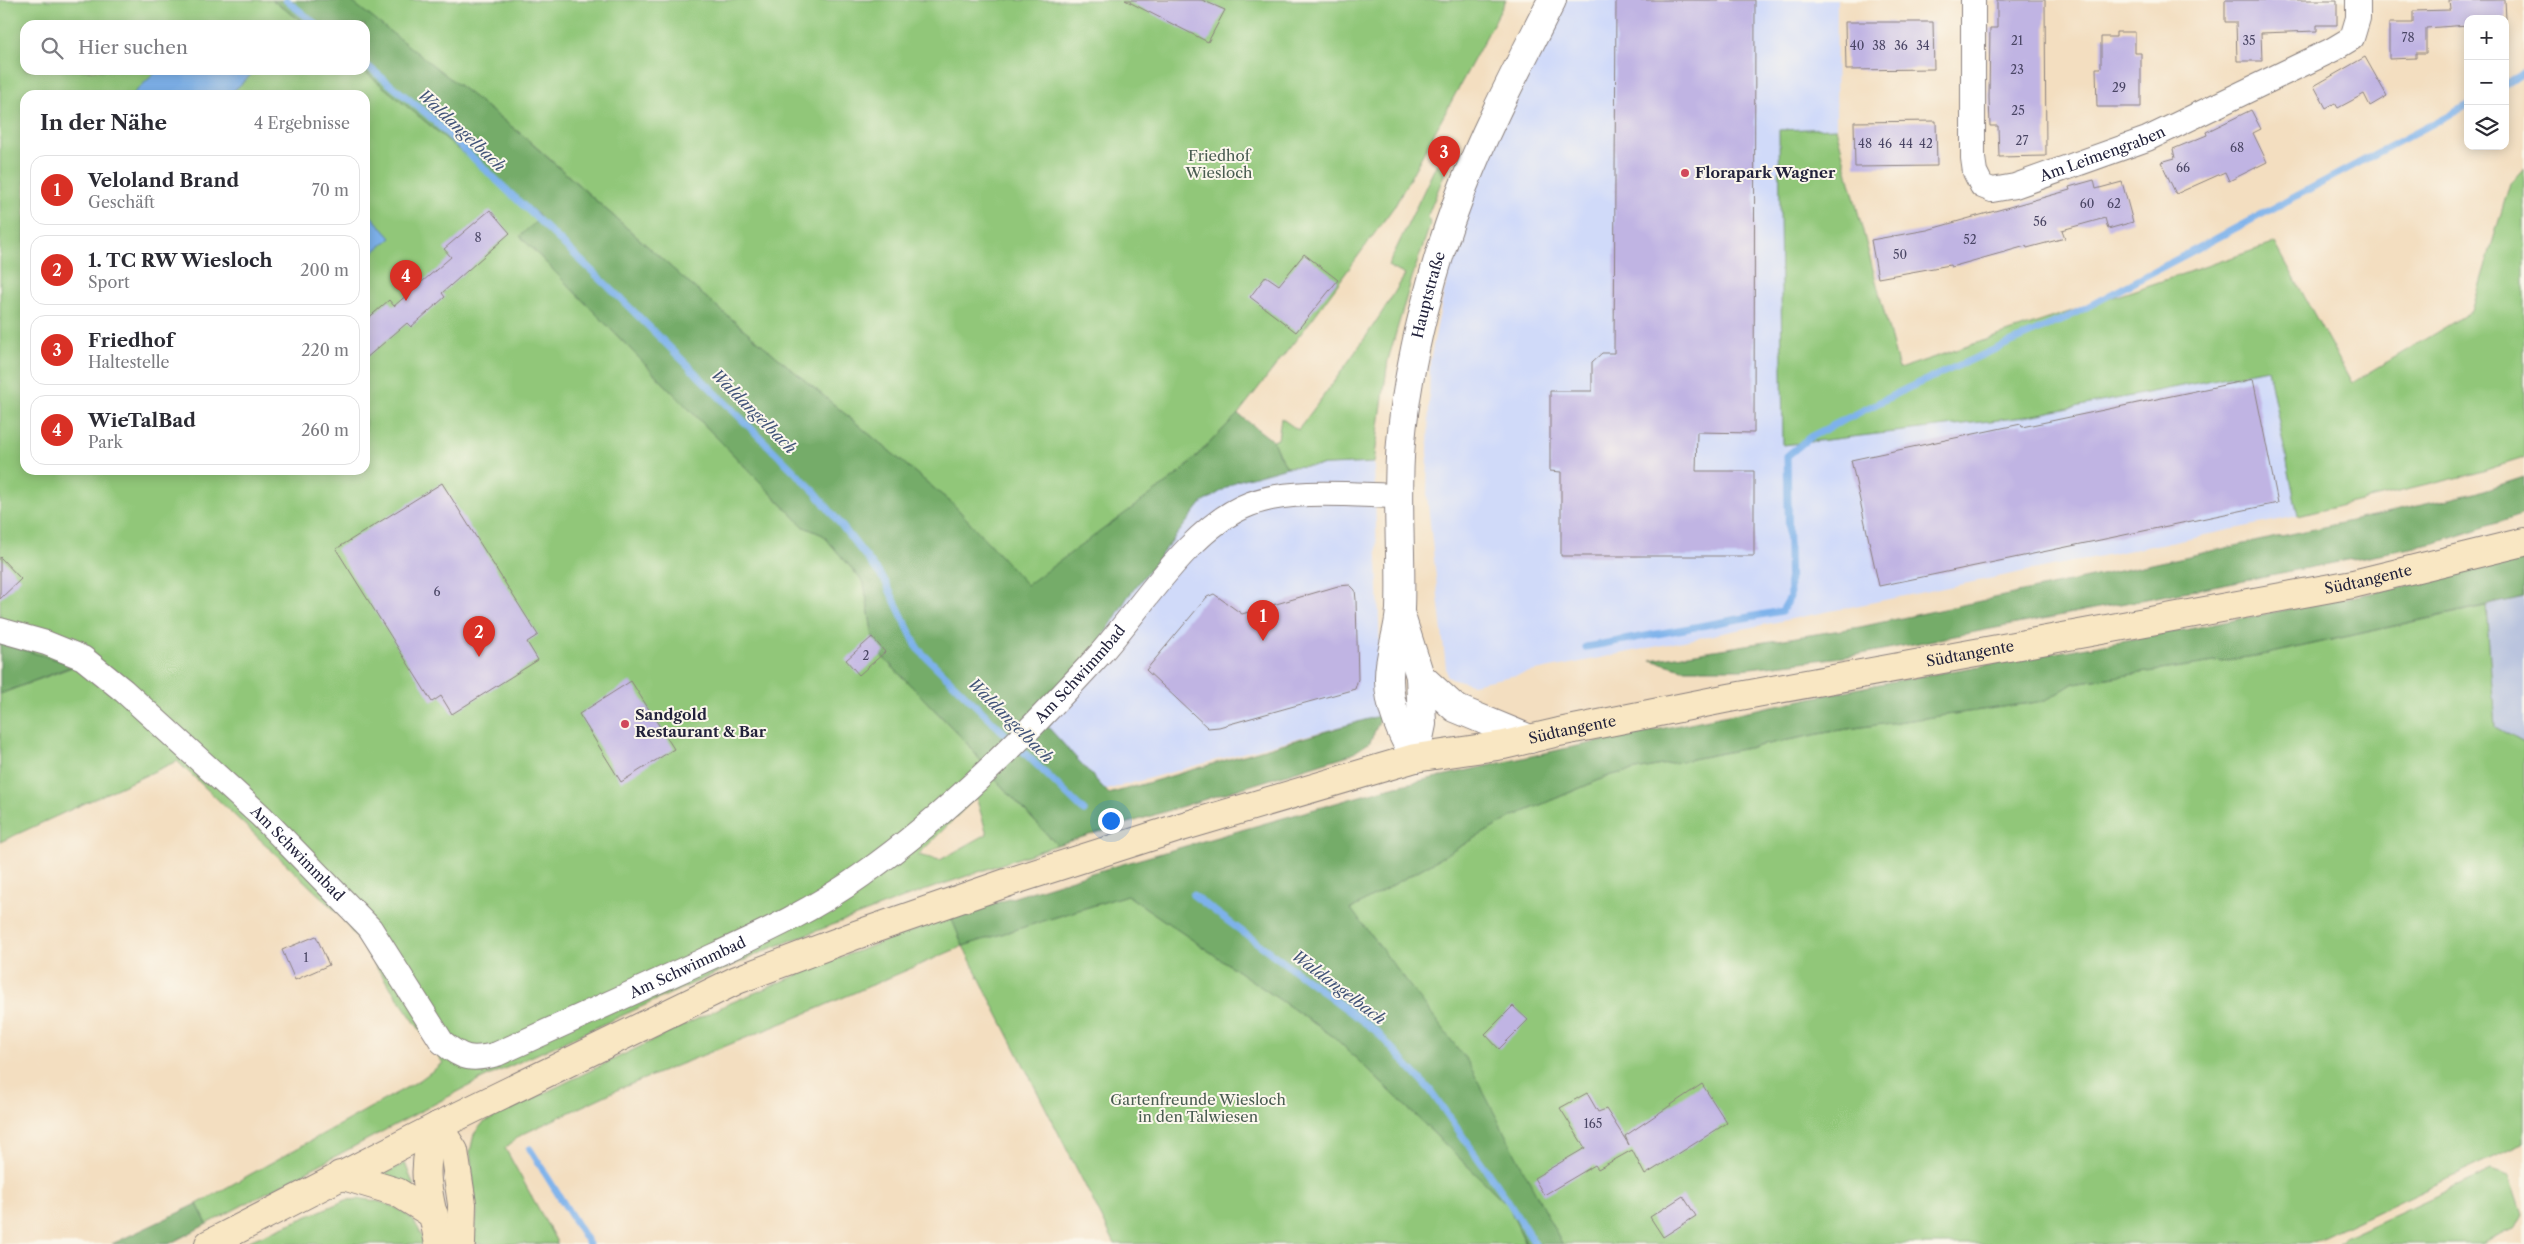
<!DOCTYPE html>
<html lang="de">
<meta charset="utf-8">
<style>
body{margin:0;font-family:"Libre Caslon Text",serif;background:#f2f2f3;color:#2b2b33}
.controls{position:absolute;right:15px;top:15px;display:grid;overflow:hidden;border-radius:10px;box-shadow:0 2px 12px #0003}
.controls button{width:45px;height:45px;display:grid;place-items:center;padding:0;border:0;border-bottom:1px solid #e1e1e2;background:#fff;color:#2b2b33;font:25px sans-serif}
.you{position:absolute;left:1110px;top:820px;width:18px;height:18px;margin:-12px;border:4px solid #fff;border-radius:50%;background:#1a73e8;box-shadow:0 0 0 8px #1a73e833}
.badge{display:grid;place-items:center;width:32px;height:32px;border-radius:50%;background:#d93025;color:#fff;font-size:16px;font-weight:700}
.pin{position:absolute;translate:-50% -41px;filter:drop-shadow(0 1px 2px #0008)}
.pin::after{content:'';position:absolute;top:26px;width:18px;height:15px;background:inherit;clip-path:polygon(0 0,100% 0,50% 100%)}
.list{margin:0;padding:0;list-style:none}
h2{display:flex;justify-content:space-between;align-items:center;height:65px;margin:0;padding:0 20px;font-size:21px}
h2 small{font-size:16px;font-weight:400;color:#7c7c81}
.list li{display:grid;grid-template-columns:32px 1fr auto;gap:15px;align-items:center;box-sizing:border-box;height:70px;margin:0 10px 10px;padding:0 10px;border:1px solid #e1e1e2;border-radius:15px}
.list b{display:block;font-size:19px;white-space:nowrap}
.list p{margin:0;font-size:16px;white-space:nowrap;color:#7c7c81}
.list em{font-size:16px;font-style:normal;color:#7c7c81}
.icon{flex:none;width:28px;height:28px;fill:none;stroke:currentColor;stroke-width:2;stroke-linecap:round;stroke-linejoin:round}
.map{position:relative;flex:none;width:2524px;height:1244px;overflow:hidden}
.search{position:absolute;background:#fff;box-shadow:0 2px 12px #0003;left:20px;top:20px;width:350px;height:55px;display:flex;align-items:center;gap:12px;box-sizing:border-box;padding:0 18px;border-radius:15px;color:#7c7c81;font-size:19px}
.panel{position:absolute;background:#fff;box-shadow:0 2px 12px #0003;left:20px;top:90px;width:350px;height:385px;border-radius:15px}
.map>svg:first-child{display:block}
.built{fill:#d0daf9}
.industrial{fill:#bac4de}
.green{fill:#91c779;stroke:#5a745a;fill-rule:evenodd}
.forest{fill:#74ac69;stroke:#4b6752}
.water{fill:#7eb2eb;stroke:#506a93}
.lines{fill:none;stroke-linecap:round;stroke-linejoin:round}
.stream{stroke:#7eb2eb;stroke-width:7}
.building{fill:#c0b4e3}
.minor-casing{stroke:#8a807e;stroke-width:26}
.tertiary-casing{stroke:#8a807e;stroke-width:30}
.secondary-casing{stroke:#8a807e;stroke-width:30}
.minor{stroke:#fff;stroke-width:24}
.tertiary{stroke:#fff;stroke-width:28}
.secondary{stroke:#f9e7c3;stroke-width:28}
.poi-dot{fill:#d1495b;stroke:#fbf7ec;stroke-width:2}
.labels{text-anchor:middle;stroke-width:4;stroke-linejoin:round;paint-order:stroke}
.number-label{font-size:12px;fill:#4a4665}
.street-label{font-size:15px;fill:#22223b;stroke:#fbf7ec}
.park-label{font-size:15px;fill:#495c51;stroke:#fbf7ec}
.poi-label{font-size:15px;font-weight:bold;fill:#22223b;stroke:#fbf7ec;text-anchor:start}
.water-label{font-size:16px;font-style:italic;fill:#425479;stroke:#fbf7ec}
</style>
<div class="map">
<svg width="2524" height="1244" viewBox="0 0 2524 1244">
<rect width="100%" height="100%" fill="#fbf7ec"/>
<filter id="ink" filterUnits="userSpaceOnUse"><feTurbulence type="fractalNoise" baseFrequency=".02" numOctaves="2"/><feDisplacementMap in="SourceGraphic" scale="10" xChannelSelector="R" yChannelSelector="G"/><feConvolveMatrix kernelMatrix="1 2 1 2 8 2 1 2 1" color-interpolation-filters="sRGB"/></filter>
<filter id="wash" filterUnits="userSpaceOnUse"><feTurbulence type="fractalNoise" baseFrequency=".0096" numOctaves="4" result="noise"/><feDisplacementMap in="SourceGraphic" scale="20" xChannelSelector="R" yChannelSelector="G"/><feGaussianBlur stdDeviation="1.12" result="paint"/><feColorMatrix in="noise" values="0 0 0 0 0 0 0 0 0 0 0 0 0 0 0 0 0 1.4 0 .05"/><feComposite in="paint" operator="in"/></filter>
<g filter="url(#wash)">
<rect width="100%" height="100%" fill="#f3dec0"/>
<g class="built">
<polygon points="1564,0 1837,0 1836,128 1779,130 1784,445 2024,417 2268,369 2298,516 1472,684 1447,677 1427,496 1430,361 1444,292 1461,224 1480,175"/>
<polygon points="1374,463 1382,715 1106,790 1048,727 1127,598 1201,504 1237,481 1263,472 1287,467"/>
</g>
<polygon class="industrial" points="2524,597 2524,743 2495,727 2486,606"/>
<g class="green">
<path d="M 0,0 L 272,0 L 307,25 L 25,25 L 25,70 L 363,70 L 542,218 L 521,237 L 803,526 L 823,535 L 864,583 L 875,649 L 965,741 L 995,779 L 1057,845 L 906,897 L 769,949 L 482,1079 L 207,1224 L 197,1204 L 420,1080 L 443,1063 L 340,915 L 177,761 L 0,842 L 0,694 L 75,666 L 0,643 ZM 25,95 L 365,95 L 365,470 L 25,470 ZM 976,797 L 987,834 L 940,860 L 918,855 Z"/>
<polygon points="349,0 1506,0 1396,204 1313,318 1238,414 1180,473 1027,586 954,505 691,285 525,137"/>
<polygon points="1836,128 1899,369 2275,243 2352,383 2472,311 2510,183 2524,168 2524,458 2473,474 2298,516 2268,369 2024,417 1783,445 1779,130"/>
<path d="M 1438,161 L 1448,165 L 1428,215 L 1430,225 L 1412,278 L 1388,360 L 1374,463 L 1287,467 L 1279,455 L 1273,441 L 1278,439 L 1281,418 L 1298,430 C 1336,379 1373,330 1405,275 L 1388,266 Z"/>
<polygon points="2486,606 2495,727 2524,743 2524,1143 2309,1244 1562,1244 1351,909 1512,817 1611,775 1834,731 2045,701 2074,683 2268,654"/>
<polygon points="1127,895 1334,1037 1508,1205 1526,1244 1115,1244 963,946 800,1016 619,1089 521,1135 505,1148 558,1244 473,1244 477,1213 470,1152 474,1134 483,1123 503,1113 728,1004 836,959 951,917 963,946"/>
<polygon points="405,1163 414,1186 413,1187 384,1174"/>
<polygon points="2492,1170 2509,1176 2522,1215 2515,1228 2480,1244 2338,1244 2344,1238"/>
<path d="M 362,1199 C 389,1201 420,1214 423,1244 L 242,1244 L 346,1200 Z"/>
</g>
<g class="forest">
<polygon points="272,0 351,1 521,134 691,285 954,505 1027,585 1180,473 1238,414 1273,441 1279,455 1287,467 1237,481 1201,504 1127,598 1048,727 1109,794 1382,715 1370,742 1352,754 1057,845 995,779 965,741 875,649 864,583 823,535 804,527 520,236 541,217 363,70 365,70 365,25 307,25"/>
<polygon points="2524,477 2524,514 2436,543 1851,656 1742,669 1682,669 1651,660 1860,627 2337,524 2475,493"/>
<polygon points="2524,558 2524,597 2268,654 2074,683 2045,701 1834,731 1611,775 1512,817 1351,909 1468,1062 1562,1244 1526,1244 1508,1205 1334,1037 1127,895 963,946 951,917 1088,874 1388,788 1563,749 1889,682 2184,630 2401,587"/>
<polygon points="0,643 75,665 0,694"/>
<polygon points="197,1204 207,1224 169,1244 112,1244"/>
</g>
<g class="water">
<polygon points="158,70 249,70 252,74 229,95 132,95"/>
<polygon points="365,209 391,238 365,259"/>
</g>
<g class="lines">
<g class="stream">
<polyline points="286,0 317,25"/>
<polyline points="365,64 427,114 614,292 816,493 885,581 918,649 1084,811"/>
<polyline points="2505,85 2524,72"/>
<polyline points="1586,647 1782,611 1790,597 1787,456 1810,437 1908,388 2070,316 2468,105"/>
<polyline points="1193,895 1376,1031 1430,1090 1507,1199 1535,1244"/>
<polyline points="530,1149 589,1244"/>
</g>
</g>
<g id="blocks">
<g class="building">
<polygon points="1125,0 1202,0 1225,10 1208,42"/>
<polygon points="1616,0 1755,0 1754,433 1697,432 1696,471 1754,471 1754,556 1561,556 1561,472 1550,471 1550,391 1592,391 1592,362 1602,353 1614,353"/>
<polygon points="1997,0 2045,0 2046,156 1999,157 1998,126 1990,126 1989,97 1990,28 1997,28"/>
<polygon points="2225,0 2337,0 2337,25 2317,25 2317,31 2261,33 2262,61 2237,61 2236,22 2225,22"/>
<polygon points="2449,0 2505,0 2506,19 2468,19 2468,25 2426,28 2426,53 2416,53 2416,58 2389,59 2389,23 2413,23 2413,11 2450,10"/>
<polygon points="1845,22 1933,22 1934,69 1846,70"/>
<polygon points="2116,32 2135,32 2135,53 2141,53 2141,107 2097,107 2096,68 2101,68 2101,37 2116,37"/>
<polygon points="2365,57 2387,96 2370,106 2364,94 2338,108 2335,103 2326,108 2314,86"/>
<polygon points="2251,110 2261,129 2253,133 2267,162 2229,181 2225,172 2176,194 2161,162 2175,158 2173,149 2207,135 2206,132"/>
<polygon points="1936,121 1937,166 1855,167 1854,122"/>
<polygon points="2094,180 2096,189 2122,182 2133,222 2108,229 2105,218 2062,230 2065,238 2027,248 2026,246 1951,267 1950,265 1878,278 1871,240 1927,230 2070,190 2069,187"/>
<polygon points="490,210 510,233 442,293 445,297 411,327 407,323 365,359 365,321 389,300 394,306 451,257 444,249"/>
<polygon points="1304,254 1338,280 1296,332 1250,297 1266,276 1279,285"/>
<polygon points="2253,379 2278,503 1879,586 1851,460 2021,424 2022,427"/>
<polygon points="442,483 538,635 527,642 538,660 452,714 441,696 432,702 336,549"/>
<polygon points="0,557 21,579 0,599"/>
<polygon points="1350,585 1355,590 1356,600 1358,679 1355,689 1219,727 1208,728 1146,670 1207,597 1214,594 1242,614 1338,586"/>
<polygon points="872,637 885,652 859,675 846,660"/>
<polygon points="631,681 674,749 621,782 579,714"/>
<polygon points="316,936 329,965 295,980 282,950"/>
<polygon points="1513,1006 1528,1020 1499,1049 1485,1034"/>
<polygon points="1702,1084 1727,1123 1645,1175 1632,1150 1598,1169 1595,1165 1544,1195 1534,1178 1585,1148 1560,1108 1587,1093 1598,1112 1606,1109 1629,1145 1625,1136"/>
<polygon points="1683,1196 1696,1216 1663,1237 1650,1217"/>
</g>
</g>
</g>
<g filter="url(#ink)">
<use href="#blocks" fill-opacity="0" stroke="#8a807e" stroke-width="1"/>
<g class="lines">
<defs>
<g id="minor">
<path id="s1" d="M 1973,0 L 1973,158 L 1975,172 L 1982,186 L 1992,190 L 2015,186 L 2147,139 L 2332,50 L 2352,38 L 2358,18 L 2358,0"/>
<path id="s2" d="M 0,630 L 46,643 L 83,658 L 124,691 L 261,816 L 370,928 L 442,1042 C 462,1059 472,1061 497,1054 C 564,1024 631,994 698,963 C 754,937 811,912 862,875 C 951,812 1027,734 1100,654 C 1142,607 1191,526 1250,504 C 1291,488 1354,495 1398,496"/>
</g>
<g id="tertiary">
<polyline points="1401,616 1420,676 1422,724 1415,758"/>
<polyline points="1420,676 1455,708 1530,739"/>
<path id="s3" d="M 1415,758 C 1402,735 1389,708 1389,680 C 1388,657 1399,633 1400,609 C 1402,554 1396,498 1401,442 C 1408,360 1433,264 1463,187 C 1488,123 1521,62 1552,0"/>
</g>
<g id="secondary">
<polyline points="438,1126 454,1151 462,1204 461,1244"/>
<path d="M 438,1126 C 416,1169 431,1199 439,1244"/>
<polyline points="340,1175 397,1192 434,1215"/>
<path id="s4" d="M 209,1244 L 438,1126 L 737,980 L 856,935 L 1009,882 L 1181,827 L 1415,758 L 1504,745 L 1559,732 L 1729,698 L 2353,584 L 2524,542"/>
</g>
</defs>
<use href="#minor" class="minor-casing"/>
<use href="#tertiary" class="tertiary-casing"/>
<use href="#secondary" class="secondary-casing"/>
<use href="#minor" class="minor"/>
<use href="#tertiary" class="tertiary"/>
<use href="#secondary" class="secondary"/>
</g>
</g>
<g class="poi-dot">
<circle cx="1685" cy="173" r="5"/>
<circle cx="625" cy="724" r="5"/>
</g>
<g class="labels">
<g class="number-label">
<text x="2408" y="42">78</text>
<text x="2017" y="45">21</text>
<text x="2249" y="45">35</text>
<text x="1857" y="50">40</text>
<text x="1879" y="50">38</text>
<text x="1901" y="50">36</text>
<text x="1923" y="50">34</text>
<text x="2017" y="74">23</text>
<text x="2119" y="92">29</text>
<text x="2018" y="115">25</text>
<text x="2022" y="145">27</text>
<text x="1865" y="148">48</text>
<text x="1885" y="148">46</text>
<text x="1906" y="148">44</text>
<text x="1926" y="148">42</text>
<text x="2237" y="152">68</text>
<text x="2183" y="172">66</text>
<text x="2087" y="208">60</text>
<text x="2114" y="208">62</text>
<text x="2040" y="226">56</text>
<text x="478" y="242">8</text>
<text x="1970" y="244">52</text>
<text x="1900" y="259">50</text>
<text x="437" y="596">6</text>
<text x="866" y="660">2</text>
<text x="306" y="962">1</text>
<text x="1593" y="1128">165</text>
</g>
<g class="street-label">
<text dy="5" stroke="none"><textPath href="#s1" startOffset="315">Am Leimengraben</textPath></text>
<text dy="5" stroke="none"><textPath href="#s3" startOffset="472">Hauptstraße</textPath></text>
<text dy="5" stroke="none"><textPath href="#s4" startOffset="2274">Südtangente</textPath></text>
<text dy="5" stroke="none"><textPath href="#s4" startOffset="1869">Südtangente</textPath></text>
<text dy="5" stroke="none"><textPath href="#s2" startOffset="1381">Am Schwimmbad</textPath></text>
<text dy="5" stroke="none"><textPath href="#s4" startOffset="1464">Südtangente</textPath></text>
<text dy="5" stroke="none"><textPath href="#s2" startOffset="378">Am Schwimmbad</textPath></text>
<text dy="5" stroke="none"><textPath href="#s2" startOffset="886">Am Schwimmbad</textPath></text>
</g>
<g class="park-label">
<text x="1219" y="161">Friedhof<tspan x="1219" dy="17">Wiesloch</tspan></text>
<text x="1198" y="1105">Gartenfreunde Wiesloch<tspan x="1198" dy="17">in den Talwiesen</tspan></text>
</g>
<g class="poi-label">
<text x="1695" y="178">Florapark Wagner</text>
<text x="635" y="720">Sandgold<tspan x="635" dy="17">Restaurant &amp; Bar</tspan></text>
</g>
<g class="water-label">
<text transform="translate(462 130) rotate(43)" y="6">Waldangelbach</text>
<text transform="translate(754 411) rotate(45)" y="6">Waldangelbach</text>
<text transform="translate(1011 720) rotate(45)" y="6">Waldangelbach</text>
<text transform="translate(1339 987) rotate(37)" y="6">Waldangelbach</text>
</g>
</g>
</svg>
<div class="controls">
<button>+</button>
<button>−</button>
<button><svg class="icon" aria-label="layers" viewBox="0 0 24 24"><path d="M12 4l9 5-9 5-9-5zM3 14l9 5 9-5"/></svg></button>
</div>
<div class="you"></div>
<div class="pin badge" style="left:1263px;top:641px">1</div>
<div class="pin badge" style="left:479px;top:657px">2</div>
<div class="pin badge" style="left:1444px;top:177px">3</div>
<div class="pin badge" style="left:406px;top:301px">4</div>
<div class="search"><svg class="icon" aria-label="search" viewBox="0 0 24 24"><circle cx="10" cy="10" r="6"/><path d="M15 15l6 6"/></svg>Hier suchen</div>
<section class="panel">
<h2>In der Nähe<small>4 Ergebnisse</small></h2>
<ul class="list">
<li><span class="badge">1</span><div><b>Veloland Brand</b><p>Geschäft</p></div><em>70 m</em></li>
<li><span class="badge">2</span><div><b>1. TC RW Wiesloch</b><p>Sport</p></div><em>200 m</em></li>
<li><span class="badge">3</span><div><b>Friedhof</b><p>Haltestelle</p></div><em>220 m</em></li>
<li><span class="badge">4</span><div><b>WieTalBad</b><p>Park</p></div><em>260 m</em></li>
</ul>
</section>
</div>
